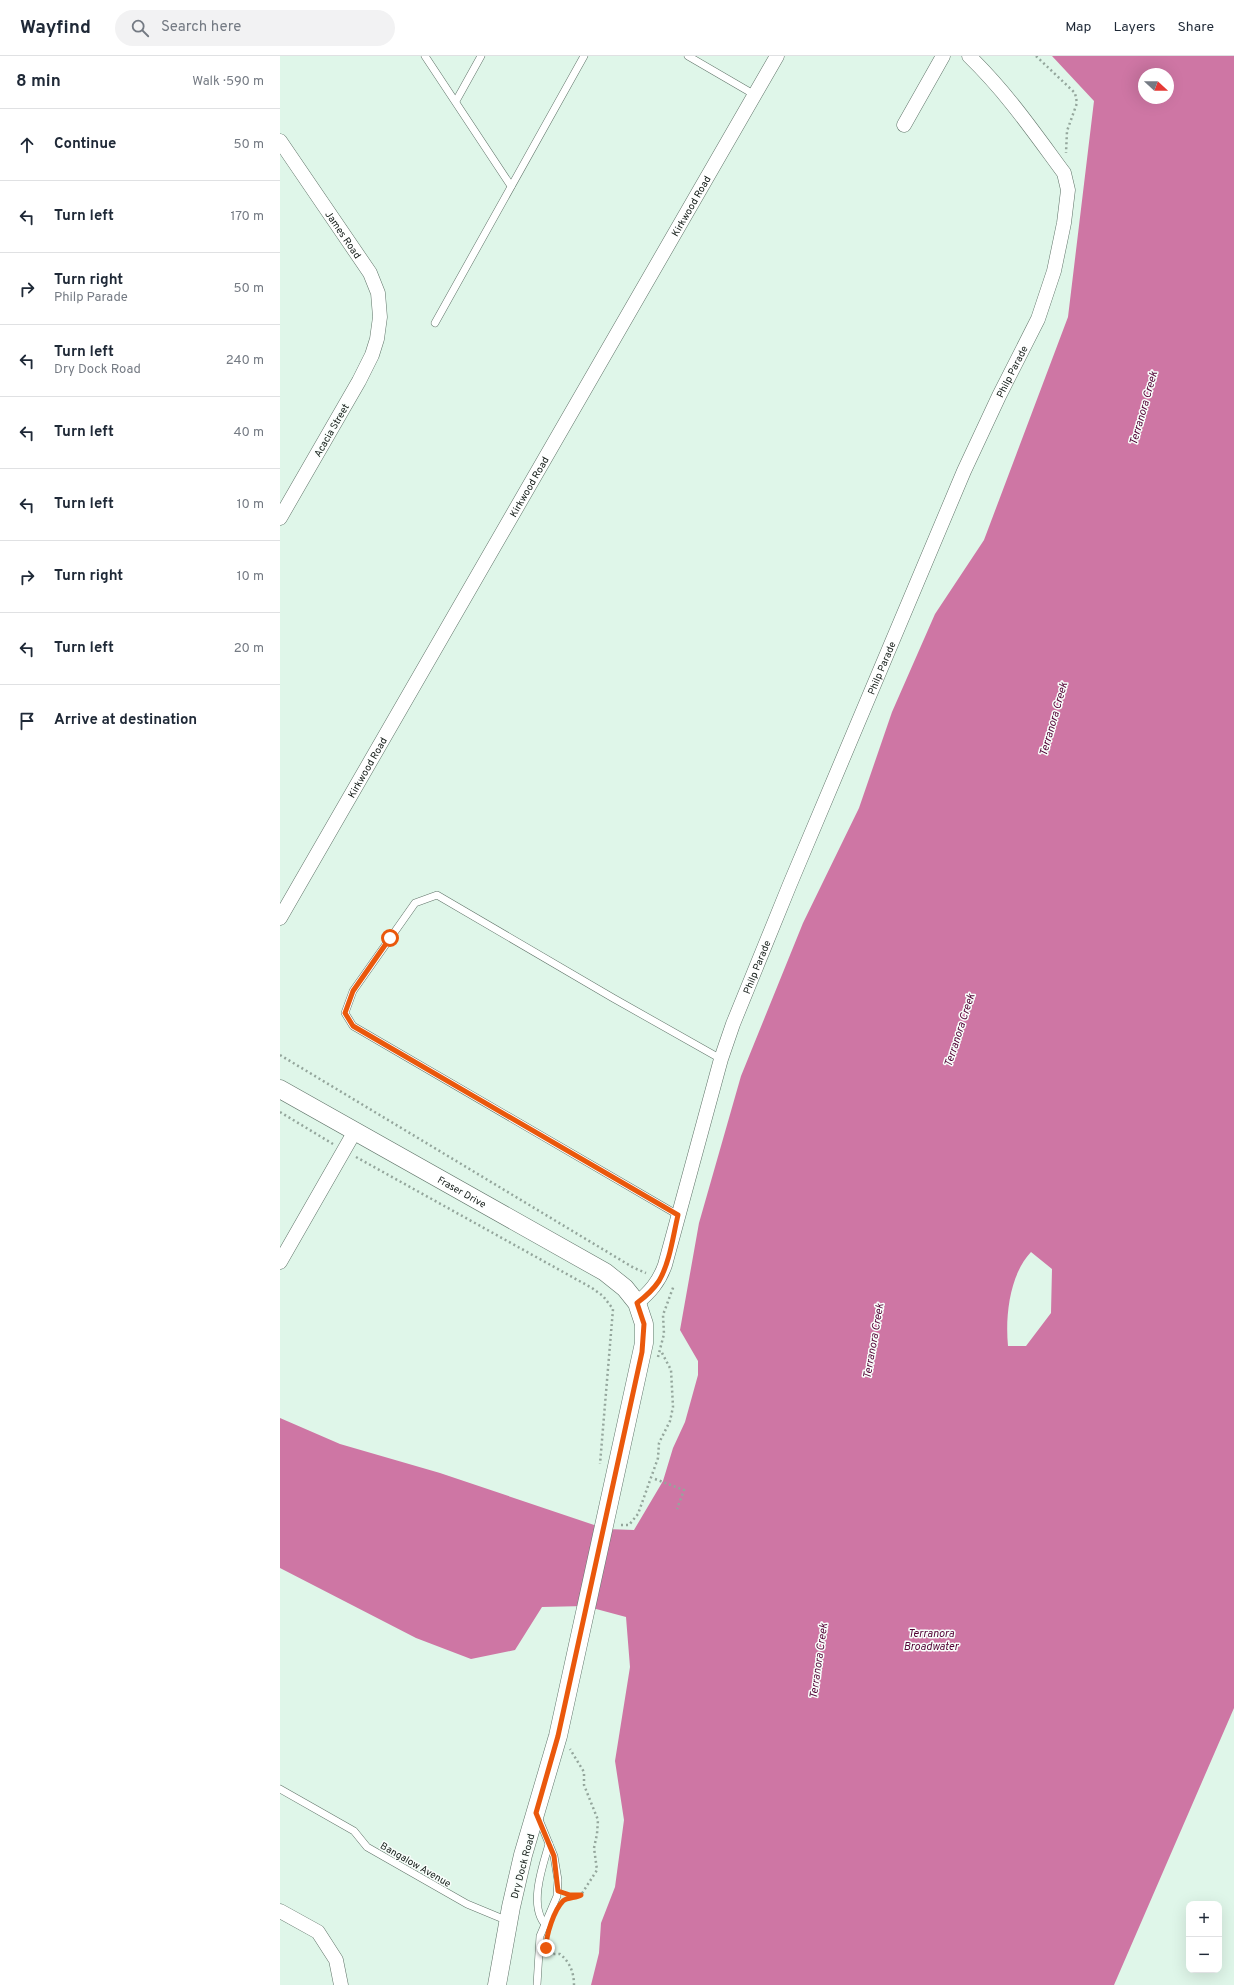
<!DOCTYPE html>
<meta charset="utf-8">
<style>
body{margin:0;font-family:Overpass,sans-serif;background:#f2f2f3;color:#1f2937}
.controls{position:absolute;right:12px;bottom:12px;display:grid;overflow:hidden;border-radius:8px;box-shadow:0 4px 16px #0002}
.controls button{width:36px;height:36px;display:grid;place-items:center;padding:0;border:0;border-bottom:1px solid #e0e1e3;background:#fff;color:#1f2937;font:20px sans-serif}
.compass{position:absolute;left:858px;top:12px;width:36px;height:36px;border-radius:50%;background:#fff;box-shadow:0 4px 16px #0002;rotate:111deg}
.stop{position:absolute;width:12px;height:12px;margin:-9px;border:3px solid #ea580c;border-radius:50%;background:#fff}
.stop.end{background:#ea580c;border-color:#fff;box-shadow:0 1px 4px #0008}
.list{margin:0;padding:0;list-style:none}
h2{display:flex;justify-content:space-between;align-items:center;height:52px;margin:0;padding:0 16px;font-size:17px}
h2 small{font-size:13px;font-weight:400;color:#747a83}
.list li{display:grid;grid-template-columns:26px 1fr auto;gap:12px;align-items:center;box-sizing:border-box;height:72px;padding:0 16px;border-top:1px solid #e0e1e3}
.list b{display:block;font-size:15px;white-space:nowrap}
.list p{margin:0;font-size:13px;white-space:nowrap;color:#747a83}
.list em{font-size:13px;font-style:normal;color:#747a83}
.icon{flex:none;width:22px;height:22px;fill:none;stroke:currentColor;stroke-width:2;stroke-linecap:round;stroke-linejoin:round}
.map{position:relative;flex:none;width:954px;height:1929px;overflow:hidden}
header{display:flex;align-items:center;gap:24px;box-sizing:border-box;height:56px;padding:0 20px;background:#fff;border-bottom:1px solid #e0e1e3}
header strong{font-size:19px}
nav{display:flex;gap:22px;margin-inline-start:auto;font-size:14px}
.search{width:280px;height:36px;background:#f2f2f3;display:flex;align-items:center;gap:10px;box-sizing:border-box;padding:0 14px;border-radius:22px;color:#747a83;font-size:15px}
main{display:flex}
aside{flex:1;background:#fff}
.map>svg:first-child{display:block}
.water{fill:#ce76a4;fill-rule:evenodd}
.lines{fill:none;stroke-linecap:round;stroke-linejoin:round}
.service-casing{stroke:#607469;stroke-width:8}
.minor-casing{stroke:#607469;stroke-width:15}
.tertiary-casing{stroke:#607469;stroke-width:19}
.path{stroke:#94a69c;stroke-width:2.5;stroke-dasharray:2 3;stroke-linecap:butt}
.service{stroke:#fff;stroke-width:7}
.minor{stroke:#fff;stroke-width:14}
.tertiary{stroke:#fff;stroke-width:18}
.route{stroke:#ea580c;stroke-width:5}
.labels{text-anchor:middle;stroke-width:3;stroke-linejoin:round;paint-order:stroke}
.street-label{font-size:10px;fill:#131b17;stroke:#f9fefb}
.water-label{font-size:11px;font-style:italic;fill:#510034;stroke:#f9fefb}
</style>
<header>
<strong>Wayfind</strong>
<div class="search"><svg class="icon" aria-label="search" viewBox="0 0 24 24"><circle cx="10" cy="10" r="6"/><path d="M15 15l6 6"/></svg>Search here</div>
<nav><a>Map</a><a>Layers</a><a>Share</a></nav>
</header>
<main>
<aside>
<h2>8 min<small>Walk · 590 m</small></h2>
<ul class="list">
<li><svg class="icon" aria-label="ahead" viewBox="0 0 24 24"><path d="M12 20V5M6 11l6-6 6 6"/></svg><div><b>Continue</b></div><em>50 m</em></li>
<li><svg class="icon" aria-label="left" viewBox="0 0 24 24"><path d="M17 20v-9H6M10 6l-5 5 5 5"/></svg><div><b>Turn left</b></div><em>170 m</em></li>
<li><svg class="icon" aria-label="right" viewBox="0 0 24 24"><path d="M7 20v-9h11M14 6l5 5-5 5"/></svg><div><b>Turn right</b><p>Philp Parade</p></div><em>50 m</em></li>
<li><svg class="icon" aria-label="left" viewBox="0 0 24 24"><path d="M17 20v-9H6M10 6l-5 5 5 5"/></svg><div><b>Turn left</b><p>Dry Dock Road</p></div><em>240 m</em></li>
<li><svg class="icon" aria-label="left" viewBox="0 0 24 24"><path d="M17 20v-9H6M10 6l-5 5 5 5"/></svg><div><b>Turn left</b></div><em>40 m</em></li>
<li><svg class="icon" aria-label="left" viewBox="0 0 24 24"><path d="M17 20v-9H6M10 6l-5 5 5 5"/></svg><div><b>Turn left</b></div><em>10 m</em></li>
<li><svg class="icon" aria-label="right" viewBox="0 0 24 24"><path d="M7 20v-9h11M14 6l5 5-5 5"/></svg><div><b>Turn right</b></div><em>10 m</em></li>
<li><svg class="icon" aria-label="left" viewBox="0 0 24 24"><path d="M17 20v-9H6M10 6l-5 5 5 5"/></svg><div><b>Turn left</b></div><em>20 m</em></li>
<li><svg class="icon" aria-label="arrive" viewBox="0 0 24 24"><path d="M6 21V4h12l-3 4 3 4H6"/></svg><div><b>Arrive at destination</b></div></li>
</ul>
</aside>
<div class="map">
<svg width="954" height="1929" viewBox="0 0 954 1929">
<rect width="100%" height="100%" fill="#dff6e9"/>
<path class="water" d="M 772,0 L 954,0 L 954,1652 L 834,1929 L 311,1929 L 319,1897 L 321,1867 L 335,1831 L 344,1764 L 335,1705 L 350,1611 L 346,1561 L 305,1550 L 262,1551 L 235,1594 L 191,1603 L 136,1582 L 0,1512 L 0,1362 L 60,1388 L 160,1417 L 326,1473 L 354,1474 L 383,1425 L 393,1392 L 405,1366 L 418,1319 L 418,1305 L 400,1274 L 419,1167 L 461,1020 L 523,867 L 579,752 L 612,656 L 655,558 L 704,484 L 788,261 L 814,45 ZM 864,18 L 888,18 L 888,42 L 864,42 ZM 751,1196 L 772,1213 L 771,1257 L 746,1290 L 728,1290 C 725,1259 730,1218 751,1196 Z"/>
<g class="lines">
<defs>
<g id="service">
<polyline points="145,0 231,130"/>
<polyline points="408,0 475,39"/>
<polyline points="176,45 201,0"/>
<polyline points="155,267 304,0"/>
<polyline points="398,1159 73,970 65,957 73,935 135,847 157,839 333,942 441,1003"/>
<polyline points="0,1733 74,1775 87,1791 187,1848 228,1865"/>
<path d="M 264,1867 C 249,1847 263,1809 269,1788"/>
<polyline points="257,1929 260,1880 277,1840 278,1824 274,1800 258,1761"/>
</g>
<g id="minor">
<polyline points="624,69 663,0"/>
<path id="s1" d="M 0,85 L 90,217 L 98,237 L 100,261 L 97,283 L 92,299 L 79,325 L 0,462"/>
<path id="s2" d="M 0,862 L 497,0"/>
<polyline points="0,1206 75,1075"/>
<path id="s3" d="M 357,1247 C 370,1236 379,1226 385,1209 L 441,1003 L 453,968 L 510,828 L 684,415 L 719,340 L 758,263 L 774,215 L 784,167 L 788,134 L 784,117 C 753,75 727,37 689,0"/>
<polyline points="0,1855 38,1876 56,1904 61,1929"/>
</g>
<g id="tertiary">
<path id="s4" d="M 0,1033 L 325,1216 L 345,1232 L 357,1247 L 364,1268 L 364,1287 L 278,1680 L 243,1799 L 231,1851 L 217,1929"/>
</g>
</defs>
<use href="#service" class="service-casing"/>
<use href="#minor" class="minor-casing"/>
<use href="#tertiary" class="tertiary-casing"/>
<g class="path">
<polyline points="756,0 795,37 797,47 787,75 786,97"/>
<polyline points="0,999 354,1212 366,1217"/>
<polyline points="0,1056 53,1088"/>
<polyline points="76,1101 312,1232 323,1240 333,1253 320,1408"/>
<polyline points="378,1301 384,1278 383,1259 394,1229"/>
<polyline points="375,1423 404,1434 397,1453"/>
<polyline points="341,1469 349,1469 358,1458 378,1402 379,1387 390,1365 393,1351 391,1314 381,1295"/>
<polyline points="288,1838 301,1839 317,1814 314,1792 317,1778 318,1764 304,1729 304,1716 290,1693"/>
<polyline points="286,1843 299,1840"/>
<path d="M 269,1896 L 272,1898 L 280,1898 C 290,1906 294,1917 294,1929"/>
</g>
<use href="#service" class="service"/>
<use href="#minor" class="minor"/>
<use href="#tertiary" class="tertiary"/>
</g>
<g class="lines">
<path class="route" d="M 110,882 L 73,935 L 65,957 L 73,970 L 398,1159 C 393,1180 390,1206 379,1225 C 373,1234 365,1241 357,1247 L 364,1268 L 362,1296 L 278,1680 L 256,1757 L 274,1800 L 278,1835 L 290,1839 L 301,1839 C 296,1842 287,1841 283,1845 C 274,1854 266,1879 266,1892"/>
</g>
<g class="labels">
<g class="street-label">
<text dy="4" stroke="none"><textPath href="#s2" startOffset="822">Kirkwood Road</textPath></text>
<text dy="4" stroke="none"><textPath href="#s1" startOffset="113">James Road</textPath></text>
<text dy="4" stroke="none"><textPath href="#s3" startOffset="1008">Philp Parade</textPath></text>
<text transform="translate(51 374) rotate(-60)" y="4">Acacia Street</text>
<text dy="4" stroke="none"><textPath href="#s2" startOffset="498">Kirkwood Road</textPath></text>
<text dy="4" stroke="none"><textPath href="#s3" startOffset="684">Philp Parade</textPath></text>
<text dy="4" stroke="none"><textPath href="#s2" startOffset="174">Kirkwood Road</textPath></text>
<text dy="4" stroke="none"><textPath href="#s3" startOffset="360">Philp Parade</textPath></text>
<text dy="4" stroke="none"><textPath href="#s4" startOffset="209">Fraser Drive</textPath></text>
<text transform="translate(136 1808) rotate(30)" y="4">Bangalow Avenue</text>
<text transform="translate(242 1810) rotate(-75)" y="4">Dry Dock Road</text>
</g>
<g class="water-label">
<text transform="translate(863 352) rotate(-74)" y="4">Terranora Creek</text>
<text transform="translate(773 663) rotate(-74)" y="4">Terranora Creek</text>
<text transform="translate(679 974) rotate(-72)" y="4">Terranora Creek</text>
<text transform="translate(593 1285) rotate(-80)" y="4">Terranora Creek</text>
<text x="651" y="1581">Terranora<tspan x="651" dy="13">Broadwater</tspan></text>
<text transform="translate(538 1605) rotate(-82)" y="4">Terranora Creek</text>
</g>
</g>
</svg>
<div class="controls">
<button>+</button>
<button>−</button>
</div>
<svg class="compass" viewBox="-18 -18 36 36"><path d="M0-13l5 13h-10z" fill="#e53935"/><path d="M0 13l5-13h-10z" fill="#747a83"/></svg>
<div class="stop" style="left:110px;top:882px"></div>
<div class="stop end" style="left:266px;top:1892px"></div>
</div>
</main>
